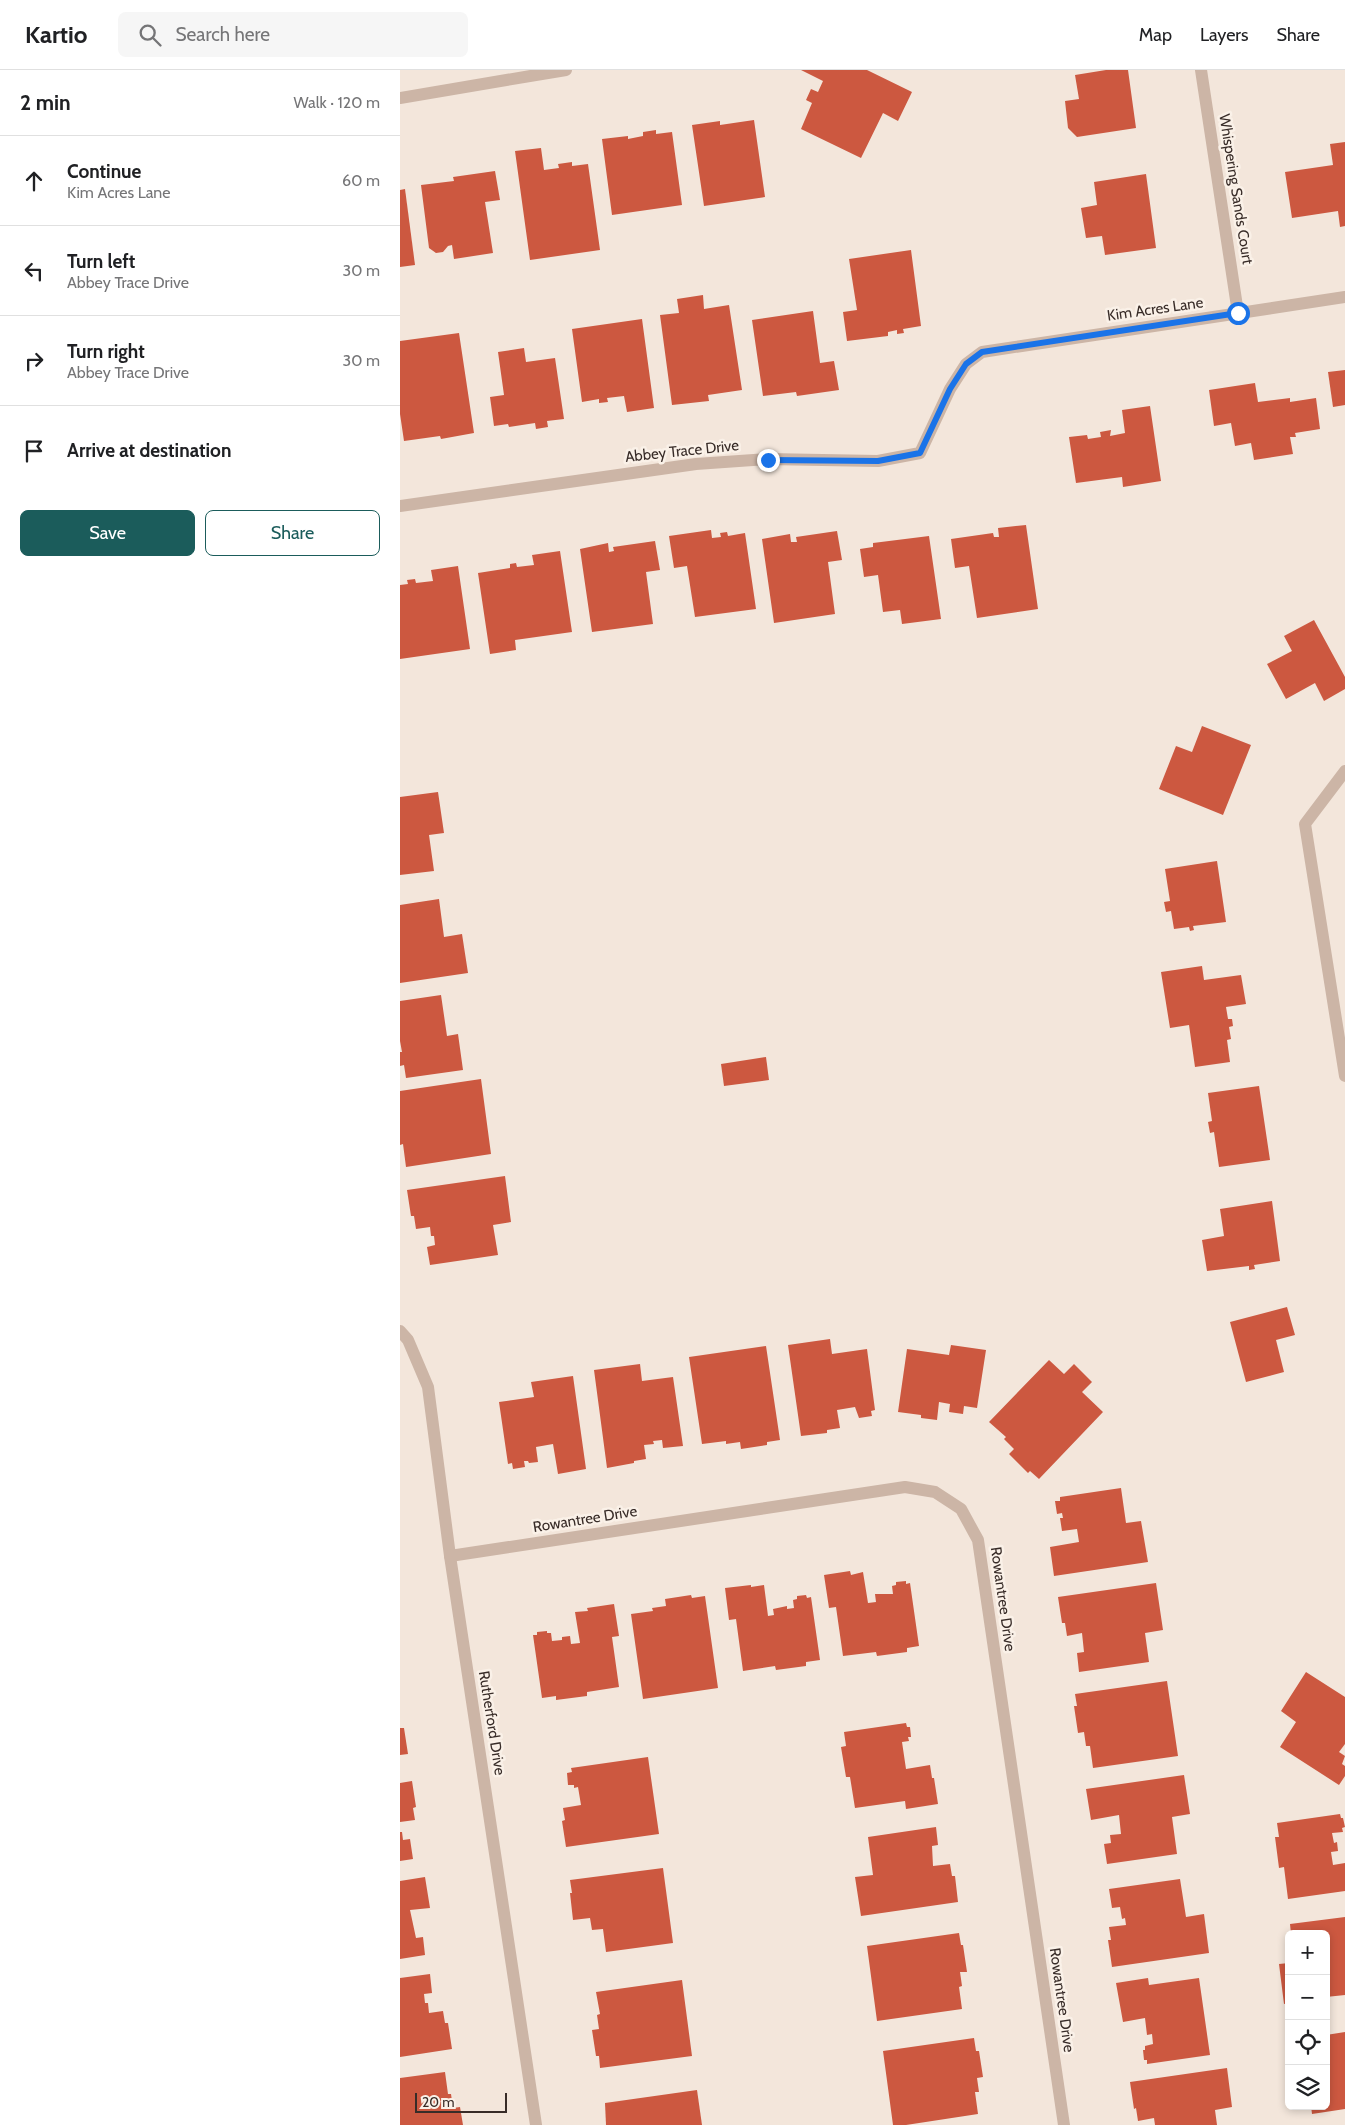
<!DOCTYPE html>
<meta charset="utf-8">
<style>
body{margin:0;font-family:Cabin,sans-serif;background:#f6f6f6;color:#202124}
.controls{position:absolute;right:15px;bottom:15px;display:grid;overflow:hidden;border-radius:8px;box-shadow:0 2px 8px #0003}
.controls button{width:45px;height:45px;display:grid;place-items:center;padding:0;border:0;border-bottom:1px solid #e0e0e0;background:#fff;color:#202124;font:25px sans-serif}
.scale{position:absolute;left:15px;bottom:12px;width:92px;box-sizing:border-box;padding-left:5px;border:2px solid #382c28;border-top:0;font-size:14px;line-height:18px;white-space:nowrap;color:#382c28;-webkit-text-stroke:4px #faf1e8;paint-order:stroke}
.stop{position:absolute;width:15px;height:15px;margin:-11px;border:4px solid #1a73e8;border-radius:50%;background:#fff}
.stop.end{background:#1a73e8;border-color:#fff;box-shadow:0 1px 5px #0008}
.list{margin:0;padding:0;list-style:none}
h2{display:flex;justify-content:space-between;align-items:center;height:65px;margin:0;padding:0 20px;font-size:21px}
h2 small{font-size:16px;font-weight:400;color:#757577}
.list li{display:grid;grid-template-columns:32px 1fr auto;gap:15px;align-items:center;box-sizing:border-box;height:90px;padding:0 20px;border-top:1px solid #e0e0e0}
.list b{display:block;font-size:19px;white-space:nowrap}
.list p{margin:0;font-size:16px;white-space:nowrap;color:#757577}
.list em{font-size:16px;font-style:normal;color:#757577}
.actions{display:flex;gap:10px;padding:15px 20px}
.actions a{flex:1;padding:11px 0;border:1px solid #1b5c5b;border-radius:8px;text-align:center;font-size:18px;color:#1b5c5b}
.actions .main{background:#1b5c5b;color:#fff}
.icon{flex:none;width:28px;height:28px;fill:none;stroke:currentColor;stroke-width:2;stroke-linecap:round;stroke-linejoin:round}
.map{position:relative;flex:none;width:945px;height:2055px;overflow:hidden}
header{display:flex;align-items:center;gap:30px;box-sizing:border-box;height:70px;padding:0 25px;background:#fff;border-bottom:1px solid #e0e0e0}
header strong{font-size:24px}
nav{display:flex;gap:28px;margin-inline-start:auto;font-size:18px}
.search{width:350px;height:45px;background:#f6f6f6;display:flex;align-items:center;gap:12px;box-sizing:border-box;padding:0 18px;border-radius:8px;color:#757577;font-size:19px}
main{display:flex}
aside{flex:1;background:#fff}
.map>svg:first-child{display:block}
.building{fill:#cc5840}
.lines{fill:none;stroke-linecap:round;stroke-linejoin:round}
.minor{stroke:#ccb5a6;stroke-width:12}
.route{stroke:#1a73e8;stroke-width:6}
.labels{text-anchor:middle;stroke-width:5;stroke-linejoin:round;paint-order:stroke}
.street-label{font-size:15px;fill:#382c28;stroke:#faf1e8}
</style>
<header>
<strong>Kartio</strong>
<div class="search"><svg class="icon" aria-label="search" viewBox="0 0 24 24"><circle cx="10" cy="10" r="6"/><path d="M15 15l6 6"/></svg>Search here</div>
<nav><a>Map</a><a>Layers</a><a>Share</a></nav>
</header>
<main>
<aside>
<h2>2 min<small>Walk · 120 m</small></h2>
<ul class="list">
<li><svg class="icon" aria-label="ahead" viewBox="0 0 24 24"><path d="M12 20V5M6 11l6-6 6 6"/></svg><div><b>Continue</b><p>Kim Acres Lane</p></div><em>60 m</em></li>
<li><svg class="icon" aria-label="left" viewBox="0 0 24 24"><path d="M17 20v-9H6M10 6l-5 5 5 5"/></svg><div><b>Turn left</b><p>Abbey Trace Drive</p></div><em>30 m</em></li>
<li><svg class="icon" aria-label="right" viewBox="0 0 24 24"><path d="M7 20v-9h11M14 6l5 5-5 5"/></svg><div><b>Turn right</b><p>Abbey Trace Drive</p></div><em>30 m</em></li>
<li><svg class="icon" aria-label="arrive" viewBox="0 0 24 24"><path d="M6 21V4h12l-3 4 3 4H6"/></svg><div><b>Arrive at destination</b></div></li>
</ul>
<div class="actions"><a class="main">Save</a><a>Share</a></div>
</aside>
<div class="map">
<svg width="945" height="2055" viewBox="0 0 945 2055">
<rect width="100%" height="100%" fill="#f3e6db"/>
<g class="building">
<polygon points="401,0 467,0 512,22 498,51 483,43 461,88 401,59 412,33 406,30 411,19 418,22 423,11"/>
<polygon points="706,0 728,0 736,58 677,67 668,58 665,31 679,29 675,5"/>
<polygon points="354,50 365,127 304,136 292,55 320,51 320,55"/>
<polygon points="256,60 256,64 272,62 282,135 212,145 202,69 228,66 228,69 243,66 243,62"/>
<polygon points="945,72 945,156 940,157 938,141 892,148 885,102 933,95 930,74"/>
<polygon points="141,78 144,100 159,98 158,94 172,92 172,96 188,94 200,180 130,190 115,81"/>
<polygon points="95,101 100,130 85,132 93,183 54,189 52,175 48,176 43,182 36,183 29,178 21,115 54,111 53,107"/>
<polygon points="746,104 756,178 705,185 702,166 686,168 681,138 697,135 694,112"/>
<polygon points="5,119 15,195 0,197 0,120"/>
<polygon points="511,180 521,256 503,259 504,263 497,264 497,260 488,262 488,266 447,271 443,242 457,240 449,189"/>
<polygon points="303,225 304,239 329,235 342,320 308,325 309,331 272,335 260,245 279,243 277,229"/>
<polygon points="413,241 420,293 434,291 439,320 397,326 396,322 363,326 352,250"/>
<polygon points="242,249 254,338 227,342 224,326 207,328 208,332 199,333 199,329 182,332 172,259"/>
<polygon points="59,263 74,363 41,369 40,366 4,371 0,344 0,271"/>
<polygon points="124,278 126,292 155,288 164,349 147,351 148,357 136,359 135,353 109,357 108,354 94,356 90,327 104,325 98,282"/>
<polygon points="945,300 945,335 933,337 928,302"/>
<polygon points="855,313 858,332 890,328 890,332 916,328 920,359 895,363 896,367 890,367 893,384 854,390 851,373 835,376 831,353 814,356 809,320"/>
<polygon points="750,336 761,411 723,417 722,407 676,413 669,367 687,365 688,369 701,367 700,362 711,360 710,366 725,363 722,340"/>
<polygon points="626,455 638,539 577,548 569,496 555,498 551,469 593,463 594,467 599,467 598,458"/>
<polygon points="311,460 312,468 321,467 320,463 327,462 328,466 345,463 356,539 295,547 287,496 274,498 269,466"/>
<polygon points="437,461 442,490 428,492 435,544 374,553 362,469 390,464 391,472 397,472 396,467"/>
<polygon points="529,466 541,549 502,554 500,540 483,542 478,505 464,507 460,479 473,477 473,473"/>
<polygon points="255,471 260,500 246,502 253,554 192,562 180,479 208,473 209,482 214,481 213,477"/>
<polygon points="160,481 172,562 115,570 116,580 90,584 78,503 110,498 110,494 116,493 117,497 134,495 132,485"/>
<polygon points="58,496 70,579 0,589 0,515 8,514 7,510 15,509 16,513 33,511 31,500"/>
<polygon points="914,550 945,607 945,619 924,631 915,613 886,629 867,594 892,581 884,566"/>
<polygon points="802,656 851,675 823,745 759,719 776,676 792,682"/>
<polygon points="38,722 44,763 29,765 34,801 0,805 0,727"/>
<polygon points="817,791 826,852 793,856 794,860 790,861 789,857 774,859 771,841 766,842 764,832 770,831 765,799"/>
<polygon points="39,829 44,867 62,864 68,903 0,913 0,835"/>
<polygon points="802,896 804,910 841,905 846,934 826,937 828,949 832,949 833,956 829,957 831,969 827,970 830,992 795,997 789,955 770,958 761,902"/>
<polygon points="41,925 47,966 58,964 63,1000 6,1008 4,995 0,996 0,982 2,982 0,971 0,931"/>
<polygon points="366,987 369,1010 324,1016 321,994"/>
<polygon points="81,1009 91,1084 6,1097 3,1074 0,1075 0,1021"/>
<polygon points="859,1016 870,1090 819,1097 814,1062 810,1063 808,1052 812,1051 808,1023"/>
<polygon points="105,1106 111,1152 93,1155 98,1185 30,1195 27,1177 35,1175 34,1166 31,1166 30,1157 16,1159 14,1146 11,1146 7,1120"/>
<polygon points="872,1131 880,1191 854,1195 855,1199 849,1200 849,1196 807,1201 802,1170 824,1166 820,1139"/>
<polygon points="887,1237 895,1265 876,1270 884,1302 846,1312 830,1252"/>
<polygon points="430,1269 432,1284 467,1279 475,1340 471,1341 472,1346 459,1348 455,1337 437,1340 440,1358 427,1360 427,1363 401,1366 388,1275"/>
<polygon points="551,1275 586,1280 577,1338 564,1336 563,1344 549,1342 550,1334 539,1332 537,1350 521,1348 521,1345 498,1342 507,1279 549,1285"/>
<polygon points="366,1276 380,1370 367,1372 367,1375 341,1379 340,1372 326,1374 326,1371 302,1374 289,1287"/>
<polygon points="649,1290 664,1304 674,1294 692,1312 682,1322 703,1342 639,1409 630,1401 628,1403 609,1384 614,1379 604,1369 606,1367 589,1352"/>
<polygon points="240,1294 242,1311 273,1307 283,1376 263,1378 262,1370 253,1371 254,1374 244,1375 246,1389 234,1391 234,1393 207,1398 194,1300"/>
<polygon points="173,1306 186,1399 158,1404 153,1374 136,1377 138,1392 129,1393 128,1391 124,1391 125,1397 113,1399 112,1393 108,1394 99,1332 134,1327 131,1312"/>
<polygon points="721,1418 726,1453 741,1451 748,1492 654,1506 650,1477 679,1472 677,1459 662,1461 660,1448 663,1448 662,1443 657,1444 655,1431 660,1431 660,1427"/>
<polygon points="450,1501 451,1505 463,1502 468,1533 476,1532 475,1524 493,1524 492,1516 496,1515 496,1512 506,1511 506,1514 510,1513 519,1576 507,1578 507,1582 477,1586 476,1582 443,1586 436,1537 429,1538 424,1505"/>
<polygon points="756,1513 763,1560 745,1563 749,1592 679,1602 677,1583 684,1582 682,1563 667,1566 665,1553 662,1553 658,1527"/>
<polygon points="351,1515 351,1517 364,1515 368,1546 374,1545 373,1539 387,1536 387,1539 394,1538 393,1530 397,1529 397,1526 406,1525 407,1528 411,1527 420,1590 406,1592 406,1596 376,1600 375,1596 343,1601 336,1549 329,1550 325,1518"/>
<polygon points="291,1525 292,1528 305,1526 318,1618 243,1629 231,1544 253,1541 252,1538 266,1536 265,1529"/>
<polygon points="214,1534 219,1566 212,1567 219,1617 187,1622 187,1626 156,1630 156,1626 142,1628 133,1565 137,1565 137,1562 147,1561 147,1563 151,1563 152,1571 162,1570 162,1567 170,1566 171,1574 180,1573 175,1542 188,1541 187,1538"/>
<polygon points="906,1602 945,1627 945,1674 939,1682 945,1686 942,1694 945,1696 945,1706 939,1715 880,1677 896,1652 881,1641"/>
<polygon points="767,1611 778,1686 693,1698 690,1676 686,1676 684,1662 678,1663 674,1636 677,1636 675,1624"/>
<polygon points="506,1653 507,1657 510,1657 511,1667 508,1667 509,1671 502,1672 506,1699 530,1695 532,1708 534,1708 538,1734 506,1739 505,1731 455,1738 450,1707 446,1707 441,1677 446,1676 444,1662"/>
<polygon points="0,1658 4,1658 8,1684 0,1685"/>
<polygon points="248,1687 259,1764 166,1777 162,1751 165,1750 163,1738 181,1735 178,1717 174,1718 174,1715 168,1715 167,1703 172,1702 171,1698"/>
<polygon points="784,1705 790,1744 772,1747 777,1784 707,1794 704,1774 711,1773 710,1765 721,1764 719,1745 691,1750 686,1719"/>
<polygon points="12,1711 16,1737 13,1738 15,1750 0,1752 0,1713"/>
<polygon points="940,1744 941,1748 943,1748 945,1757 942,1758 943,1762 932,1763 934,1773 937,1772 938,1781 931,1782 933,1795 945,1793 945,1821 888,1829 884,1797 879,1798 875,1767 879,1767 877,1753"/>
<polygon points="536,1757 538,1775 532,1776 533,1796 550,1794 552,1806 555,1806 558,1832 461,1846 455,1807 473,1805 468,1767"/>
<polygon points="0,1762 2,1762 3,1770 10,1769 13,1789 0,1791"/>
<polygon points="263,1798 273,1873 206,1882 203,1859 192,1860 190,1848 173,1850 170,1823 172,1823 170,1810"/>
<polygon points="25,1807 30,1838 10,1840 16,1868 23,1867 25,1885 0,1889 0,1811"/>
<polygon points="780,1809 786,1847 804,1844 809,1883 712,1897 708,1870 711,1870 709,1857 726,1855 725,1848 722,1849 720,1837 712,1838 709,1819"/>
<polygon points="945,1847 945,1925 926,1927 926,1864 891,1864 890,1854"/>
<polygon points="559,1863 561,1875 563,1875 567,1902 560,1902 562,1916 559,1917 562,1939 477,1951 467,1876"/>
<polygon points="889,1893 889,1933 884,1934 879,1894"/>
<polygon points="30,1904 32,1923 24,1924 25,1933 28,1933 29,1943 43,1941 45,1953 48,1953 52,1979 0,1987 0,1908"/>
<polygon points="748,1908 749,1915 799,1908 810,1985 747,1994 747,1990 744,1990 743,1980 745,1980 745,1976 753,1974 752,1964 747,1965 745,1948 723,1952 716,1913"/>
<polygon points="282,1910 292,1986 200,1998 199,1986 196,1986 192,1960 199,1959 197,1945 200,1944 196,1922"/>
<polygon points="945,1962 945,2039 912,2044 911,2036 926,2036 926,1965"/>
<polygon points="574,1968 576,1981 579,1981 583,2007 577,2008 579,2022 575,2022 578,2044 506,2055 493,2055 483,1981"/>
<polygon points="827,1998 832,2037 815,2040 817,2055 755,2055 754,2048 738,2051 736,2038 734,2039 730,2012"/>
<polygon points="45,2002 48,2024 51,2024 53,2038 60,2037 63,2055 0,2055 0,2008"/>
<polygon points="297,2020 302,2055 206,2055 205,2033"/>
</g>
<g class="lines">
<g class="minor">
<polyline points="801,0 838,243"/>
<polyline points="0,28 166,0"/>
<polyline points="0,436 296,394 367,389 478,391 520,383 550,319 566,294 582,282 945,227"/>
<polyline points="945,701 905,754 945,1006"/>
<polyline points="0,1261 8,1270 28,1317 50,1486 136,2055"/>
<polyline points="50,1486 505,1417 535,1422 561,1439 578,1470 664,2055"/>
</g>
</g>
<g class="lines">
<polyline class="route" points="368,390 478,391 520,383 550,319 566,294 582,282 838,243"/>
</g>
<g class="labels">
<g class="street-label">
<text transform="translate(836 119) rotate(81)" y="5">Whispering Sands Court</text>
<text transform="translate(755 239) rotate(-8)" y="5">Kim Acres Lane</text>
<text transform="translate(282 381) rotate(-6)" y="5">Abbey Trace Drive</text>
<text transform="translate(185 1449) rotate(-9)" y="5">Rowantree Drive</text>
<text transform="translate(603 1529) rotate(82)" y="5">Rowantree Drive</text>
<text transform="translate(92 1653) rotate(81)" y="5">Rutherford Drive</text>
<text transform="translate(662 1930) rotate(82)" y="5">Rowantree Drive</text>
</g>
</g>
</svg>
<div class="controls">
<button>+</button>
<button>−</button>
<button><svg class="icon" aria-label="locate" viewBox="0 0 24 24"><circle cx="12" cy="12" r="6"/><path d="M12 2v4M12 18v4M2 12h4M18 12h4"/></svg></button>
<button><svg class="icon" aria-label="layers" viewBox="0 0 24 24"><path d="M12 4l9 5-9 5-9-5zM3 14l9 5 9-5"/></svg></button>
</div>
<div class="scale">20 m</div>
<div class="stop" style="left:838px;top:243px"></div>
<div class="stop end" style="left:368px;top:390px"></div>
</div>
</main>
